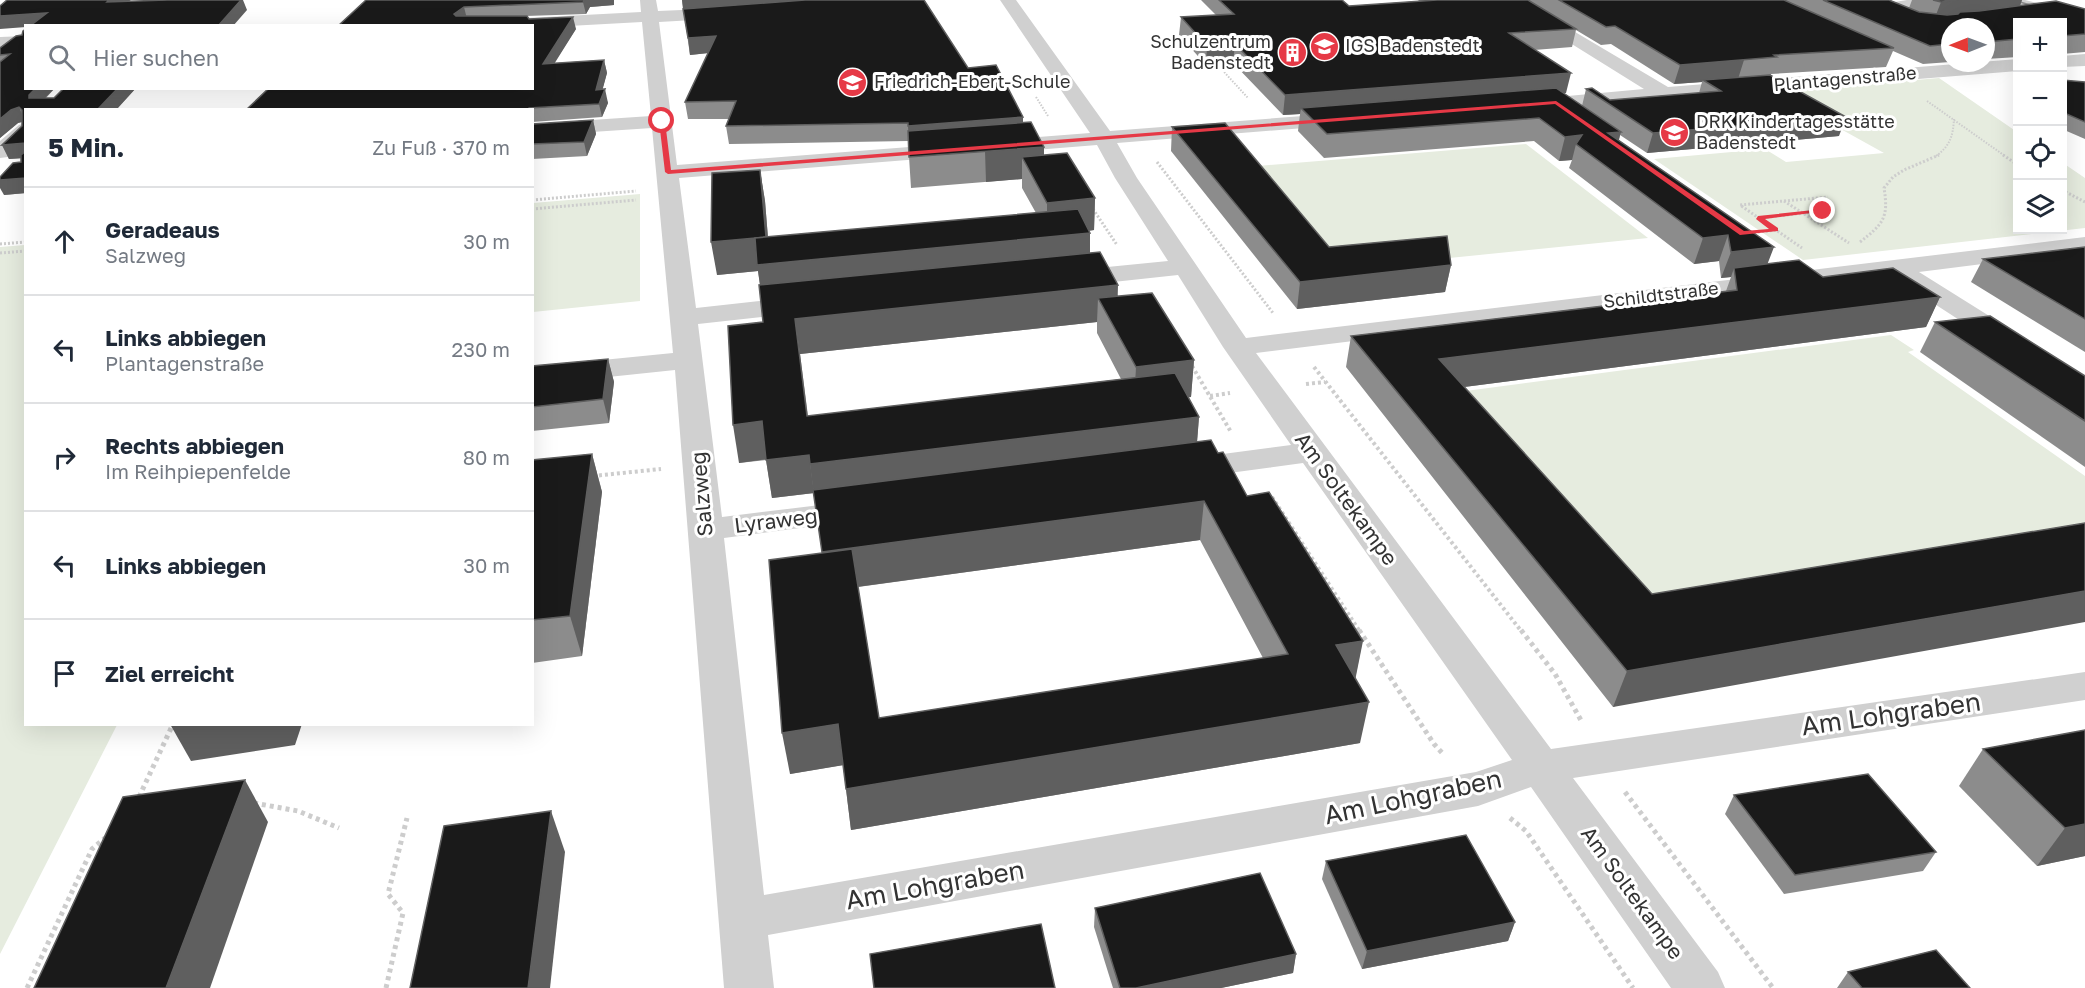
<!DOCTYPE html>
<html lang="de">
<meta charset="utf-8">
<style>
body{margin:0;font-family:"Golos Text",sans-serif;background:#f6f6f7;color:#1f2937}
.controls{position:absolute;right:18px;top:18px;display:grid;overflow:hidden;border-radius:0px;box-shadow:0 6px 24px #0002}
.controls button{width:54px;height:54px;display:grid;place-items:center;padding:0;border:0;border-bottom:2px solid #e0e1e3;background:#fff;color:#1f2937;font:30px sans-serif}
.compass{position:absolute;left:1941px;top:18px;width:54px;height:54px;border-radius:50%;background:#fff;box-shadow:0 6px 24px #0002;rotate:269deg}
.stop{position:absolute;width:18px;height:18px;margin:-14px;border:4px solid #e63946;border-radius:50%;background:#fff}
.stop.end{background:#e63946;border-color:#fff;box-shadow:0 2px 6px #0008}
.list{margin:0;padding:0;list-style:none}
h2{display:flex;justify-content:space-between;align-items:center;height:78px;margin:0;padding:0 24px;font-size:26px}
h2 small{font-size:20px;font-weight:400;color:#747a83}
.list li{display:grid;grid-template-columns:39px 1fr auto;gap:18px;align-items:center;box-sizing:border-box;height:108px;padding:0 24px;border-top:2px solid #e0e1e3}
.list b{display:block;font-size:22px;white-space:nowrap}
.list p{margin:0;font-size:20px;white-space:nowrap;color:#747a83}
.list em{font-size:20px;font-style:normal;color:#747a83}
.icon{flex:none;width:33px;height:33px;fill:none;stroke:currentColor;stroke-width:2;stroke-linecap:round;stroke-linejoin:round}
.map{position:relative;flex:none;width:2085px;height:988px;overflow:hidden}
.search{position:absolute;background:#fff;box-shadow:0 6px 24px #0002;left:24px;top:24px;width:510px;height:66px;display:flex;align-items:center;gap:15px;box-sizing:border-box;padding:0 21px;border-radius:0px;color:#747a83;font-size:22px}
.panel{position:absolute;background:#fff;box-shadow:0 6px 24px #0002;left:24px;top:108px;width:510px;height:618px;border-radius:0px}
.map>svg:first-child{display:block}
.green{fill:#e6ecdf}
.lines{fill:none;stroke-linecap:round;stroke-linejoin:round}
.path-far3{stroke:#cdcdcd;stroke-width:2;stroke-dasharray:1.5 1.5;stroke-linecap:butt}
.path-far2{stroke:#cdcdcd;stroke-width:3;stroke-dasharray:2 2;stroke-linecap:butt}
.path-far1{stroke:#cdcdcd;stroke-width:4;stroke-dasharray:3 3;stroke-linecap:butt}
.path{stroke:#cdcdcd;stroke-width:5;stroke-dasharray:4 4;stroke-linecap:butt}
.minor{fill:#d0d0d0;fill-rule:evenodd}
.tram{stroke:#888;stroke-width:1.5}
.wall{fill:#8c8c8c;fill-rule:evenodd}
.shaded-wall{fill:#5f5f5f}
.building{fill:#1a1a1a;stroke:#5f5f5f;stroke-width:1.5}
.route{fill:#e63946}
.labels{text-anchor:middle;stroke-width:6;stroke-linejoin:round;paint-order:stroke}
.far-poi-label{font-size:18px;fill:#333;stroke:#fff;text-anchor:start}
.far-street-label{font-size:18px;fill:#333;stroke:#fff}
.street-label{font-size:21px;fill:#333;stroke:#fff}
.near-street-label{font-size:26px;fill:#333;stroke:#fff}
</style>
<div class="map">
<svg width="2085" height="988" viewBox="0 0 2085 988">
<rect width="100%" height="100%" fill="#fff"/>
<g class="green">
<polygon points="1939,78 2017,132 2018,230 2062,230 2063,163 2085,178 2085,228 1803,260 1654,159 1765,149 1786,162 1884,153 1774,92"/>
<polygon points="1526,144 1648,238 1330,270 1246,167"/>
<polygon points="640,194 640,301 533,312 533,203"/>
<polygon points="25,245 26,724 117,725 0,954 0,247"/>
<polygon points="1891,335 1914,350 1908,352 2085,476 2085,549 1642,621 1443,394"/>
</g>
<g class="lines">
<g class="path-far3">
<polyline points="1214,61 1248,98"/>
<polyline points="1036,97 1048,116"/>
<polyline points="1927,101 2005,156"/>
<path d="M 1936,156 C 1950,146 1953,136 1954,119"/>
</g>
<g class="path-far2">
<polyline points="2003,155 2018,165"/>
<polyline points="1157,162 1273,313"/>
<polyline points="2062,190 2085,202"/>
<polyline points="532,200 636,191"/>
<polyline points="1784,201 1849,243"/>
<polyline points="532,209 636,200"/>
<polyline points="1093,209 1117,245"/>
<polyline points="1759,218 1823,211"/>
<polyline points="1776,230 1740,205 1828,197"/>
<polyline points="1750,233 1776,230 1802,248"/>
<path d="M 1860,242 C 1883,224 1889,218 1884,188 L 1893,177 L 1904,170 L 1939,155"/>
<polyline points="0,244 26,242"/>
<polyline points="0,253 26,251"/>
</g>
<g class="path-far1">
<polyline points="1192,366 1231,432"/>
<polyline points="1314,367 1522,632"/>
<polyline points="1306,384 1325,382"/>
<polyline points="1210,396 1230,393"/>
<polyline points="593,476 661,469"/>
<polyline points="1272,497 1360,632"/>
</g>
<g class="path">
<polyline points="1359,630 1434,744 1444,755"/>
<polyline points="1521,630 1555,674 1582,722"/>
<polyline points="1625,792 1773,988"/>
<polyline points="139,797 173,724"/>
<polyline points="254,803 298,811 339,828"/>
<polyline points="1510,818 1526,831 1633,988"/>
<polyline points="27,988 92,849 105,838"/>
<polyline points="386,988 403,913 388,894 407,818"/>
</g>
<g class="minor">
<path d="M 640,0 L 656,0 L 658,11 L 729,8 L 737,13 L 729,18 L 659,22 L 677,165 L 1090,133 L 1000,0 L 1016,0 L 1110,131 L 1342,113 L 1349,115 L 1352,119 L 1349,123 L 1342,125 L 1117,143 L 1137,178 L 1246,338 L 2085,237 L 2085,251 L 1919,272 L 2085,376 L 2085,398 L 2075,395 L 1890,275 L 1256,353 L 1551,749 L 2085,672 L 2085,700 L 1573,778 L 1718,972 L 1725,988 L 1671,988 L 1531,787 L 1478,806 L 768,935 L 774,988 L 724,988 L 675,370 L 532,385 L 532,367 L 673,353 L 652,128 L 532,136 L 532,124 L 651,116 L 642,22 L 532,28 L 532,26 L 459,26 L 467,21 L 641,12 ZM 1097,145 L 1115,178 L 1168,261 L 1067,271 L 1058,274 L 1054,279 L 1058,284 L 1067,287 L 1178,275 L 1223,347 L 1291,445 L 1185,459 L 1174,462 L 1169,469 L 1174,476 L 1185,479 L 1303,463 L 1512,760 L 1476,772 L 764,895 L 724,538 L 861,520 L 873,517 L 878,510 L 873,503 L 861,500 L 722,517 L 698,324 L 806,312 L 815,310 L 819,304 L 815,298 L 806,296 L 696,308 L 679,178 Z"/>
<polygon points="1501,0 1521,0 1668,87 2018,59 2018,71 1531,110 1524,108 1521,104 1524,100 1644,89"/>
<polygon points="1907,0 1932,0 1933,2 1931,5 1901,11 1914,19 1911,23 1899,23 1876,13 1874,9 1876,5"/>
<polygon points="1997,0 2025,0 2085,15 2085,25 1999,3"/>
<polygon points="26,36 26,46 0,47 0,37"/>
<polygon points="2085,54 2085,66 2062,67 2062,56"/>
<polygon points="26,123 26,140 8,157 0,158 0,141 19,125"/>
</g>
<polyline class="tram" points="2013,0 2044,9"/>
</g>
<g class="wall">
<polygon points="366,0 614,0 614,5 590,7 586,14 526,16 529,19 576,29 554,63 604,60 607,73 602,90 608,103 602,117 532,122 532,110 246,110"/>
<path d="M 682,0 L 924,0 L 968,68 L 1023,123 L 1044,155 L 1095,198 L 1094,230 L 1089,231 L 1090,253 L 1118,296 L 1194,360 L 1191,397 L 1188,397 L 1199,417 L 1197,442 L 1218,453 L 1247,496 L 1355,679 L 1360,743 L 851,830 L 843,765 L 790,774 L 822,553 L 814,493 L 772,498 L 766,460 L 739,463 L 763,322 L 760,285 L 758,271 L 717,275 L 760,170 L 765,201 L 768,237 L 1036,213 L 1022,188 L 1022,179 L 911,188 L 908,141 L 729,144 L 726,126 L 729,119 L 688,119 L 685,102 L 708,53 L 690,55 ZM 1097,322 L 1097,333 L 1121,379 L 808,416 L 800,354 ZM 1200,540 L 1263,658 L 879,718 L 858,587 Z"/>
<path d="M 1201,0 L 1342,0 L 1349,6 L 1419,1 L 1418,0 L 1893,0 L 1890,0 L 1909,8 L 1912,0 L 2022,0 L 2020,6 L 2085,9 L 2085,52 L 2062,54 L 2062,22 L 2018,22 L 2018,57 L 1986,59 L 1986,27 L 1950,27 L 1950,62 L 1923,64 L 1893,51 L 1886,67 L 1771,74 L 1771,75 L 1839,136 L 1647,153 L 1620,135 L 1619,140 L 1767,264 L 1823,277 L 1940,297 L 1926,327 L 1464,387 L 1652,594 L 2085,523 L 1613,707 L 1346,367 L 1351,336 L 1726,291 L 1731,277 L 1721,278 L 1719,261 L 1694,264 L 1569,168 L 1572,160 L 1559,161 L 1534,141 L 1324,158 L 1298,131 L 1300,114 L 1283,115 L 1233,63 L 1206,65 L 1179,35 L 1181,17 L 1216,15 ZM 1576,30 L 1601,45 L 1611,44 L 1674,84 L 1702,82 L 1699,93 L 1610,100 L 1586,89 L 1582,106 L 1563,93 L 1566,93 L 1534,50 L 1572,47 Z"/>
<polygon points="22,35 55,88 46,98 54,98 64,88 136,88 116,110 26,110 26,193 4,195 21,162 21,158 9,159 2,145 22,126 22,122 18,123 0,138 0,48"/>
<polygon points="2062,80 2085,82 2085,139 2062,129"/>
<polygon points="2018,84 2018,98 2013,96"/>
<polygon points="593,120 596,134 587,156 532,159 532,124"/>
<polygon points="1172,127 1329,247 1451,265 1445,292 1297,309 1171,151"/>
<polygon points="2085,247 2085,352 1971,282 1983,259"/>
<polygon points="1935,322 2085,376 2085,467 1920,352"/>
<polygon points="608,359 614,382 609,423 532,431 532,366"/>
<polygon points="592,454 602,492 582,656 532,663 532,460"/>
<polygon points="2085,730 2085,856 2037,866 1959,786 1983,749"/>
<polygon points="1734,795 1936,852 1923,871 1784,894 1725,814"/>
<polygon points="1326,861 1515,922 1508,941 1362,969 1322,879"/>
<polygon points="1095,908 1296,954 1293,973 1221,988 1113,988 1094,927"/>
<polygon points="1848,972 1970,988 1837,988"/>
</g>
<g class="shaded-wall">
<polygon points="109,0 131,0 112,13 107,2"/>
<polygon points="241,0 243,0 247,10 233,26 218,26"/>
<polygon points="585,0 614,0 614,5 590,7 586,14 583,2"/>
<polygon points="682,0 816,0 683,9"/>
<polygon points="1958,0 2022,0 2019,8 1934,20 1941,2"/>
<polygon points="464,7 467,19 457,26 454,14"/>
<polygon points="47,13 41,26 26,26 26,27 0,29 0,16"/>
<polygon points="573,17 576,29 546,77 543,64"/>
<polygon points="716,36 718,52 690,55 688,38"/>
<polygon points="1235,44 1233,63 1206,65 1207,46"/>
<polygon points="604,60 607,73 599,103 596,90"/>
<polygon points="1744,60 1738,79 1703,80 1702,82 1674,84 1680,65"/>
<polygon points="1571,73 1566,93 1306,113 1301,108 1300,114 1283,115 1285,95"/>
<polygon points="36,88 55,88 35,108 29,98 29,95"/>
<polygon points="118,88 136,88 116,110 97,110"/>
<polygon points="605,89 608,103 602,117 599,104"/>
<polygon points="19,107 25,121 18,123 0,138 0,119 11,110"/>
<polygon points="1023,117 1023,135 909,144 908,126"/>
<polygon points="1846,117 1839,136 1647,153 1653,133"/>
<polygon points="593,120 596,134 587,156 584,142"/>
<polygon points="1621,132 1614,156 1608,133"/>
<polygon points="1582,135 1576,144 1572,160 1559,161 1565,137"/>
<polygon points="26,143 26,158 9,159 2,145"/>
<polygon points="1044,147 1044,177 1022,157 1022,179 986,182 985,151"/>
<polygon points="760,170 765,201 770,264 1090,233 1090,267 762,299 758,271 717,275 711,242"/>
<polygon points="26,178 26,193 4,195 0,188 0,180"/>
<polygon points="1095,198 1094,230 1047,235 1047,203"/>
<polygon points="1728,235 1719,261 1694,264 1703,238"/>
<polygon points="1774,247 1764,273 1734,268 1731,277 1721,278 1731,252"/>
<polygon points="1451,265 1445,292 1297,309 1300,282"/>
<polygon points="1118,285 1117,320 1098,298 1097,322 800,354 795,319"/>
<polygon points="1940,297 1926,327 1433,391 1439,359"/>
<polygon points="608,359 614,382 609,423 603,399"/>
<polygon points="1194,360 1191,397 1134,404 1136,367"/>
<polygon points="1199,417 1196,455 815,503 810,464"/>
<polygon points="762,421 768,459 739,463 733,425"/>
<polygon points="592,454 602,492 582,656 570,616"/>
<polygon points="809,455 814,493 772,498 766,460"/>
<polygon points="1204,501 1200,540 827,591 822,552"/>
<polygon points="2085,591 2085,622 1613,707 1627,671"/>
<polygon points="1363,641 1355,681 1336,645"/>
<polygon points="1369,702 1360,743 851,830 846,789"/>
<polygon points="170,724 302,724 295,745 191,761"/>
<polygon points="838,724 844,765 790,774 782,733"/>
<polygon points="245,780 268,822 210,988 166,988"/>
<polygon points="551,811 565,852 550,988 528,988"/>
<polygon points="2085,824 2085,856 2037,866 2065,828"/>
<polygon points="1515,922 1508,941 1362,969 1367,951"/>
<polygon points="1296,954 1293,973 1221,988 1136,988"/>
</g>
<g class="building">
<polygon points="7,0 109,0 107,2 167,0 241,0 218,26 30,26 47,13 0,16 0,6"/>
<polygon points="366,0 585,0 583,2 464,7 454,14 456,16 527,16 529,19 573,17 543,64 604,60 596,90 605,89 599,104 529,108 528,110 246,110 269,88 532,88 532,26 338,26"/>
<polygon points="805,0 924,0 968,68 996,65 1023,117 908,126 908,123 726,126 736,101 685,102 716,36 688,38 683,9"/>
<polygon points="1219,0 1342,0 1349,6 1437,0 1528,0 1576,29 1509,33 1571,73 1285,95 1235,44 1207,46 1181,17 1234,14"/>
<polygon points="1559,0 1784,0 1894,48 1774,55 1777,57 1680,65 1615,26 1606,27"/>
<polygon points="1823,0 1889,0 1919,12 1947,15 1958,14 1960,12 1979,11 2056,1 2085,9 2085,34 2062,36 2062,22 2018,22 2018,39 1986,42 1986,27 1950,27 1950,44 1930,46"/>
<polygon points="1933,0 1958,0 1941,2"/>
<polygon points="26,29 26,88 36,88 29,95 29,98 54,98 64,88 118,88 97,110 26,110 26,143 2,145 22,126 22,110 19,107 11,110 0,119 0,62 10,54 0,55 0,48 16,36 22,35 23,31"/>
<polygon points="1770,75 1846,117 1653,133 1586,89 1592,88 1610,100 1721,91 1703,80"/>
<polygon points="2062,80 2085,82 2085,122 2062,112"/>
<polygon points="1556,88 1621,132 1608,133 1774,247 1731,252 1728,235 1703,238 1576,144 1582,135 1565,137 1539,118 1327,134 1301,108"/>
<polygon points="593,120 584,142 532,144 532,124"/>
<polygon points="1031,122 1044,147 909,157 908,131"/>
<polygon points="1225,123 1329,247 1447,236 1451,265 1300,282 1172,127"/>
<polygon points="26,151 26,178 0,180 0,177 13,163 21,162 21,155"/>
<polygon points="1067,153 1095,198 1047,203 1022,157"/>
<polygon points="760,170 766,237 711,242 712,173"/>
<polygon points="1078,209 1090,233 757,265 755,238"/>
<polygon points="2085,247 2085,319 1983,259"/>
<polygon points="1100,252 1118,285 795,319 807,416 1175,373 1199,417 810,464 809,455 766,460 762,421 733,425 728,326 763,322 759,285"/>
<polygon points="1799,260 1823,277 1893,268 1940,297 1439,359 1652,594 2085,523 2085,591 1627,671 1351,336 1737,290 1734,268"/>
<polygon points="1152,293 1194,360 1136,367 1098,298"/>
<polygon points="1990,316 2085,376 2085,421 1935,322"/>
<polygon points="608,359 603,399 532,407 532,366"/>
<polygon points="1211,440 1218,453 1223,452 1247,496 1269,492 1363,641 1336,645 1369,702 846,789 838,724 782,733 769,560 852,549 879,718 1288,654 1204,501 822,552 813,490"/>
<polygon points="592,454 570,616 532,620 532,460"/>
<polygon points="2085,730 2085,824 2065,828 1983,749"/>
<polygon points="1868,774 1936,852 1795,875 1734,795"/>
<polygon points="245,780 166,988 34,988 123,797"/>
<polygon points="551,811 528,988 410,988 444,826"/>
<polygon points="1466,835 1515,922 1367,951 1326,861"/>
<polygon points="1260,873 1296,954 1136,988 1120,988 1095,908"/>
<polygon points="1041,924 1055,988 874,988 870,954"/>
<polygon points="1936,950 1970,988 1862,988 1848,972"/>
</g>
<polygon class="route" points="1556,101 1744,231 1769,229 1756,219 1758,216 1823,209 1827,211 1765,219 1778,228 1778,231 1740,235 1555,104 668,174 665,172 659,121 662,119 665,121 671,170"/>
<defs>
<symbol id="school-disc" viewBox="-11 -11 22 22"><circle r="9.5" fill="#e63946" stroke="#fff"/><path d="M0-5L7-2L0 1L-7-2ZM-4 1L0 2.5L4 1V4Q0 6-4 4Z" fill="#fff"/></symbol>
<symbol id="building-disc" viewBox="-11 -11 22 22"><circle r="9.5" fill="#e63946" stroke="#fff"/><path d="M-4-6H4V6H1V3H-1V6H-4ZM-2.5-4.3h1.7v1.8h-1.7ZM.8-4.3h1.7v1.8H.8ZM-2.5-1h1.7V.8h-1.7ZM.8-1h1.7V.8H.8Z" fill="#fff"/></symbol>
</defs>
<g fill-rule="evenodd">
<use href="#school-disc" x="1308" y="30" width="33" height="33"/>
<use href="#building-disc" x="1276" y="36" width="33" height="33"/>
<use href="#school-disc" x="836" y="66" width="33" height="33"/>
<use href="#school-disc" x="1658" y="116" width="33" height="33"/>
</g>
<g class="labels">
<g class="far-poi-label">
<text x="1271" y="48" text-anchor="end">Schulzentrum<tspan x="1271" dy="21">Badenstedt</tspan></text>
<text x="1345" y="52">IGS Badenstedt</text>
<text x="874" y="88">Friedrich-Ebert-Schule</text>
<text x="1696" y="128">DRK Kindertagesstätte<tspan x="1696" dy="21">Badenstedt</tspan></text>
</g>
<g class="far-street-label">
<text transform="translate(1845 79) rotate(-5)" y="6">Plantagenstraße</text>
<text transform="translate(1661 295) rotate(-7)" y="6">Schildtstraße</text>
</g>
<g class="street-label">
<text transform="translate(702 494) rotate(-95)" y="7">Salzweg</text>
<text transform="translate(1346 499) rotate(54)" y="7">Am Soltekampe</text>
<text transform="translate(776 521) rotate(-7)" y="7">Lyraweg</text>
<text transform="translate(1632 893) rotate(54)" y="7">Am Soltekampe</text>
</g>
<g class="near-street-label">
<text transform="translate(1891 714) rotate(-8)" y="9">Am Lohgraben</text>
<text transform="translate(1413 797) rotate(-12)" y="9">Am Lohgraben</text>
<text transform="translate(935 885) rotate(-10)" y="9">Am Lohgraben</text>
</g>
</g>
</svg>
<div class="controls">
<button>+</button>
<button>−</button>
<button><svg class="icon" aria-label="locate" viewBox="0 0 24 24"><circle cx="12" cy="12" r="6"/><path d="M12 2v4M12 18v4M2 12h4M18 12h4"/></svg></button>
<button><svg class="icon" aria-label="layers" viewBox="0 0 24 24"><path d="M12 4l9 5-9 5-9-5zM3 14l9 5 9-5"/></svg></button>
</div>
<svg class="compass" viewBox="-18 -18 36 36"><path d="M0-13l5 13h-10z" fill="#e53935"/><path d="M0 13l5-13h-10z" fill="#747a83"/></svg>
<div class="stop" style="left:662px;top:121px"></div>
<div class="stop end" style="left:1823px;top:211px"></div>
<div class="search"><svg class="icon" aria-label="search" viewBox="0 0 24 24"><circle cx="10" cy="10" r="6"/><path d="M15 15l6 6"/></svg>Hier suchen</div>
<section class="panel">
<h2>5 Min.<small>Zu Fuß · 370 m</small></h2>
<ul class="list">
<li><svg class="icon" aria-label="ahead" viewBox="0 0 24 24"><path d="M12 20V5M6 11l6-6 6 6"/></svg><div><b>Geradeaus</b><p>Salzweg</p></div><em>30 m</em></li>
<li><svg class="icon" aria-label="left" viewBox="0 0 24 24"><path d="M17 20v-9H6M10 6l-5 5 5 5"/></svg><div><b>Links abbiegen</b><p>Plantagenstraße</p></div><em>230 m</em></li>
<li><svg class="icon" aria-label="right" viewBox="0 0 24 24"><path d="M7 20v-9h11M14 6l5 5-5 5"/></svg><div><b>Rechts abbiegen</b><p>Im Reihpiepenfelde</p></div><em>80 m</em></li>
<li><svg class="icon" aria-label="left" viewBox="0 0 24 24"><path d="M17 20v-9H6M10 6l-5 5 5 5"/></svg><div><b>Links abbiegen</b></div><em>30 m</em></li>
<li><svg class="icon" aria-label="arrive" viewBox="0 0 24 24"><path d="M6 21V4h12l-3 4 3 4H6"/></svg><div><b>Ziel erreicht</b></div></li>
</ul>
</section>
</div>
